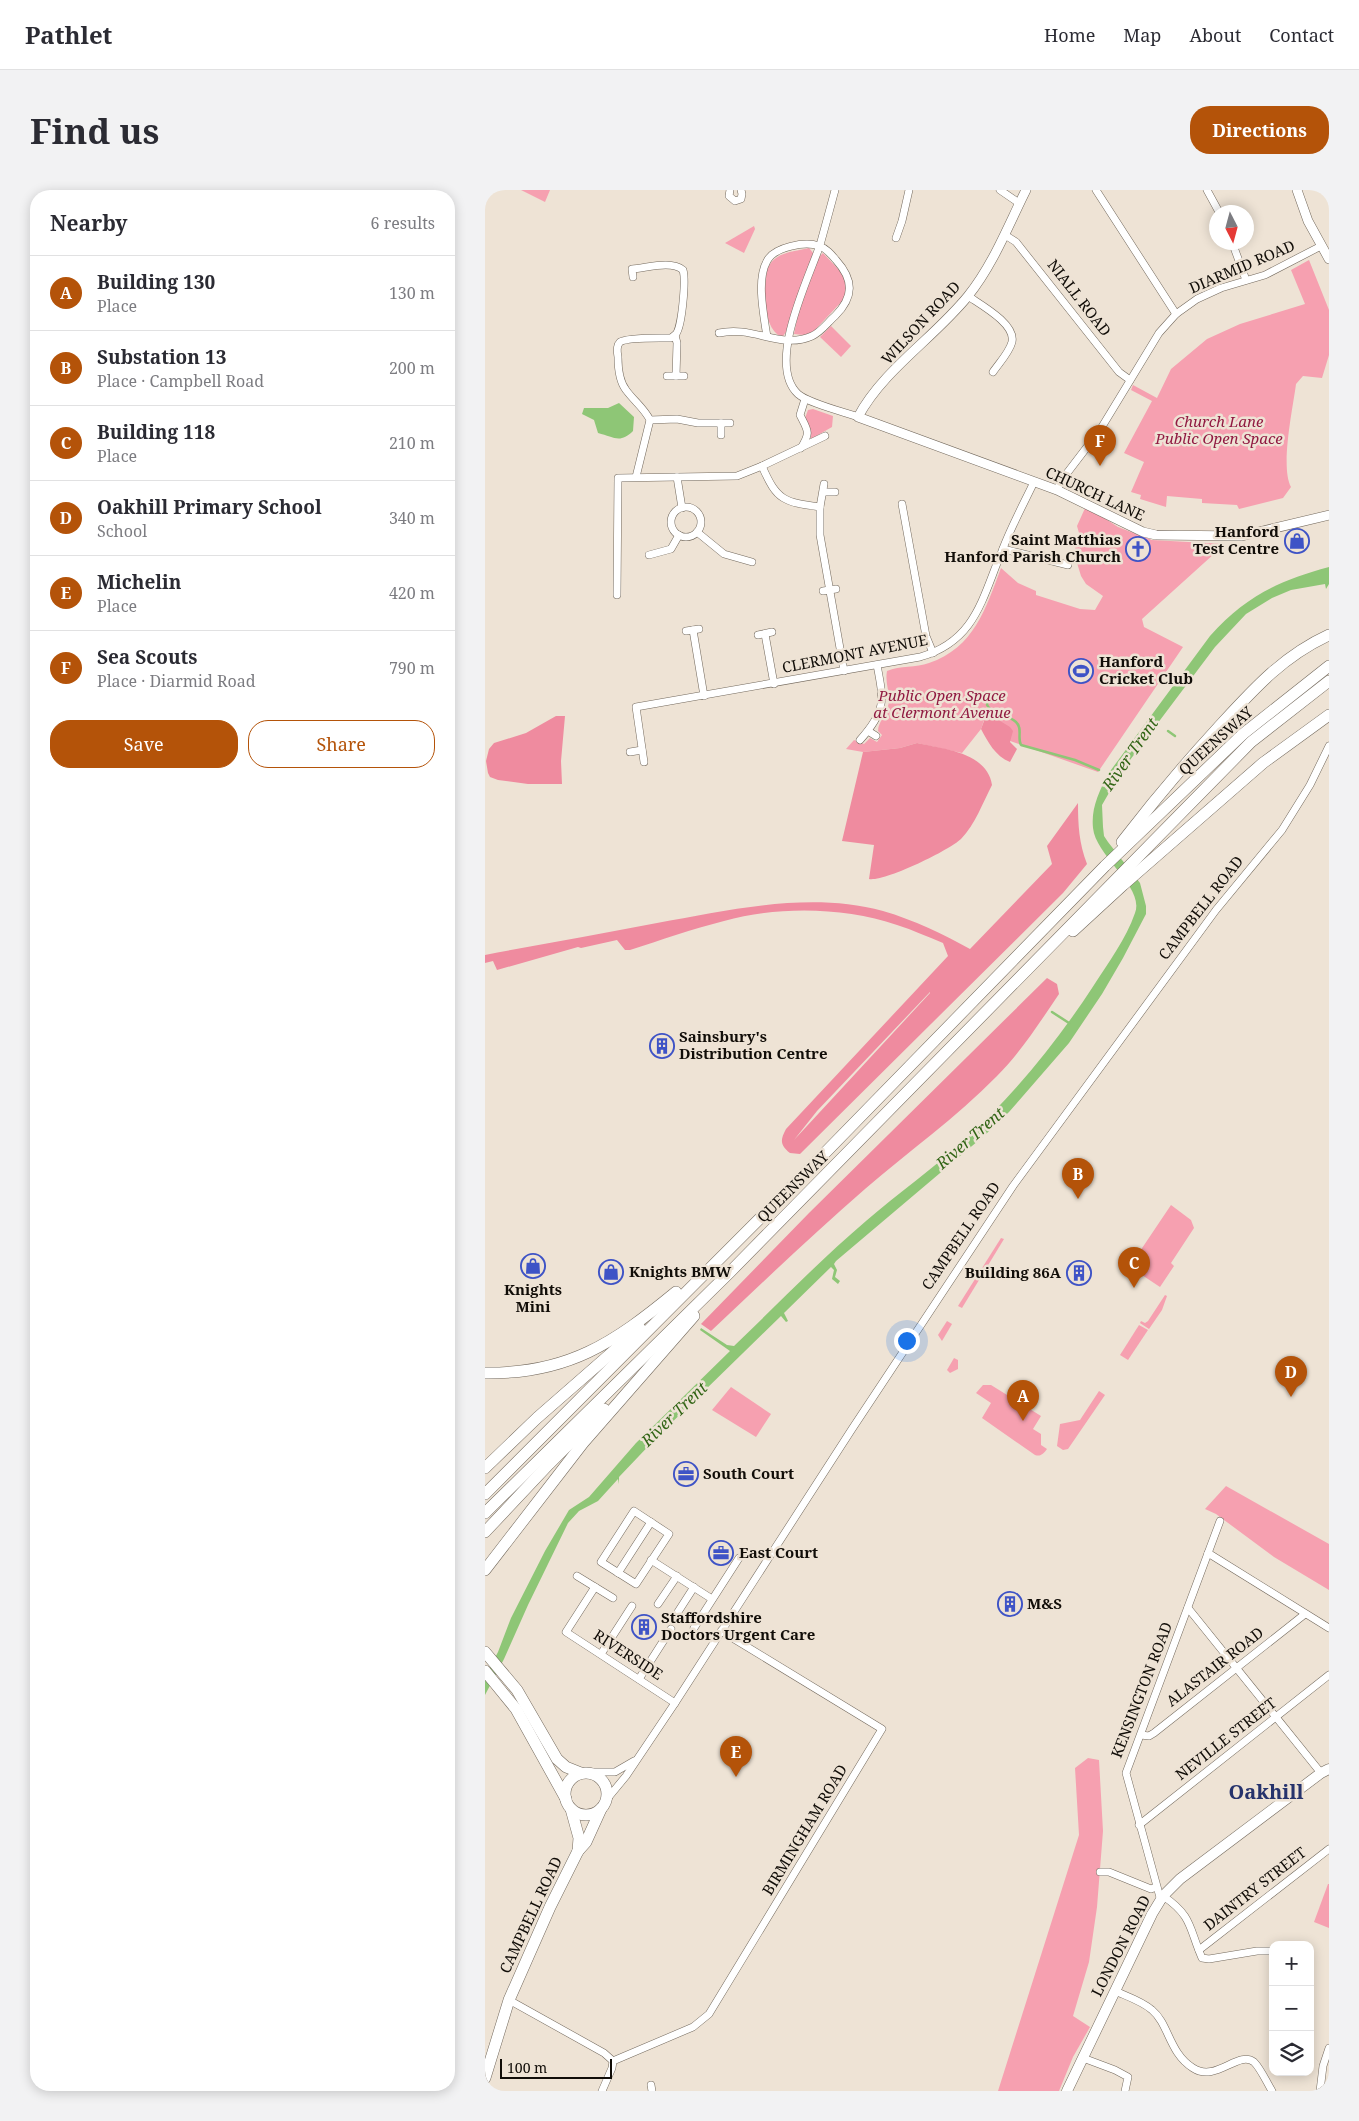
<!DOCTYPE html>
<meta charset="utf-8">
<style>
body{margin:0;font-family:"Noto Serif",serif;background:#f2f2f3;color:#2b2b33}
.controls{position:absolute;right:15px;bottom:15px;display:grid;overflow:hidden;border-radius:10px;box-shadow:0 2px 12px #0003}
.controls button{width:45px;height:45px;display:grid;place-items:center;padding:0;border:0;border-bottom:1px solid #e1e1e2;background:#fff;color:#2b2b33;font:25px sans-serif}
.compass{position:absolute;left:724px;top:15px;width:45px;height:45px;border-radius:50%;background:#fff;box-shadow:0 2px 12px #0003;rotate:174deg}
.scale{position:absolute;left:15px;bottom:12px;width:112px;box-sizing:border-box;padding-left:5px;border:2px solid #110d08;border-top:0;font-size:14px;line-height:18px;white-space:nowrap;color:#110d08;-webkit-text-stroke:4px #eee3d5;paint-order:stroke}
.you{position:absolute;left:421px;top:1150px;width:18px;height:18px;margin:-12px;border:4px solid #fff;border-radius:50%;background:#1a73e8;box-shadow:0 0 0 8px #1a73e833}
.badge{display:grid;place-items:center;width:32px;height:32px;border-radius:50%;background:#b45309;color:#fff;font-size:16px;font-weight:700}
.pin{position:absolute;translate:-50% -41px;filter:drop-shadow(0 1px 2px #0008)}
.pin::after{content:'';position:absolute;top:26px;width:18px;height:15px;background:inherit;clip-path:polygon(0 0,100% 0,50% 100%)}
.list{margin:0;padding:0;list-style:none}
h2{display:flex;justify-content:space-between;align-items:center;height:65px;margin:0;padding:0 20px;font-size:21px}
h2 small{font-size:16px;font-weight:400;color:#7c7c81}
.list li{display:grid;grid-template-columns:32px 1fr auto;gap:15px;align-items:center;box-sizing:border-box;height:75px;padding:0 20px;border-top:1px solid #e1e1e2}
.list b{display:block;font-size:19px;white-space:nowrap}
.list p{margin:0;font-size:16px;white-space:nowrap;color:#7c7c81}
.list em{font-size:16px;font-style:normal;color:#7c7c81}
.actions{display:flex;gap:10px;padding:15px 20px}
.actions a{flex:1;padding:11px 0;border:1px solid #b45309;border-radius:20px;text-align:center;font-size:18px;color:#b45309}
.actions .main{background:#b45309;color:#fff}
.icon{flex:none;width:28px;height:28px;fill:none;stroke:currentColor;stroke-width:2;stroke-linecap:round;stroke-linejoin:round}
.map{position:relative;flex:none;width:844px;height:1901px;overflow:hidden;border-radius:20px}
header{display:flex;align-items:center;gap:30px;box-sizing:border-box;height:70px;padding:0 25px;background:#fff;border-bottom:1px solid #e1e1e2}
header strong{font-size:24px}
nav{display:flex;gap:28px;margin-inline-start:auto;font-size:18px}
.intro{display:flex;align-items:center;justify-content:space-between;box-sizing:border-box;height:120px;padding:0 30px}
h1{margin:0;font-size:35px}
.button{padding:12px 22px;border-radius:20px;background:#b45309;color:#fff;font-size:18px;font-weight:700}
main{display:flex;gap:30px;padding:0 30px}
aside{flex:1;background:#fff;border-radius:20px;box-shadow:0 2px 12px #0003}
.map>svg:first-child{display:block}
.green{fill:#f6a0b0}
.forest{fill:#ef8b9f;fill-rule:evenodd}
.water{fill:#8ec676}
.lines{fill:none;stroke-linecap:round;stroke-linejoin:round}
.stream{stroke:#8ec676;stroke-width:2.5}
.minor-casing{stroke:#73695d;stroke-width:8}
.tertiary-casing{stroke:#73695d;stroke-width:10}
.secondary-casing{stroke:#73695d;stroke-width:11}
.primary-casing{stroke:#73695d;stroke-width:12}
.trunk-casing{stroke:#73695d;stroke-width:12}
.minor{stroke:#fff;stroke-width:7}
.tertiary{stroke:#fff;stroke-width:9}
.secondary{stroke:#fff;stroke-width:10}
.primary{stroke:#fff;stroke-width:11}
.trunk{stroke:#fff;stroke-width:11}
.labels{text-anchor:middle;stroke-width:5;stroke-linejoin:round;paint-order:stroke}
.street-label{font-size:15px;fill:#110d08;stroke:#eee3d5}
.park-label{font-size:15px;font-style:italic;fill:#911b42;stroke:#eee3d5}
.poi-label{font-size:15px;font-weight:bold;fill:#110d08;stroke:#eee3d5;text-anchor:start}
.water-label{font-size:16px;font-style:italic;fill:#326516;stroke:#eee3d5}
.district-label{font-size:20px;font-weight:bold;fill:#26336c;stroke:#eee3d5}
</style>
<header>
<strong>Pathlet</strong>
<nav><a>Home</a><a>Map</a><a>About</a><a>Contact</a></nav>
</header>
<div class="intro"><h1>Find us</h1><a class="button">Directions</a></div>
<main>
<aside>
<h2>Nearby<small>6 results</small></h2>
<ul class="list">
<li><span class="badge">A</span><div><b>Building 130</b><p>Place</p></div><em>130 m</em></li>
<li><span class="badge">B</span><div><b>Substation 13</b><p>Place · Campbell Road</p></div><em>200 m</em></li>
<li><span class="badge">C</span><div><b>Building 118</b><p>Place</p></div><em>210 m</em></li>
<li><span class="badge">D</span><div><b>Oakhill Primary School</b><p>School</p></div><em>340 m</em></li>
<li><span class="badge">E</span><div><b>Michelin</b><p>Place</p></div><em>420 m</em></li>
<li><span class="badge">F</span><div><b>Sea Scouts</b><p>Place · Diarmid Road</p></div><em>790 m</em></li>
</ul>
<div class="actions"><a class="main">Save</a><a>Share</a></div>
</aside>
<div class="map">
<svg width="844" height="1901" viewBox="0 0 844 1901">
<rect width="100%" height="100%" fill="#eee3d5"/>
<g class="green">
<polygon points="36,0 65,0 60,12"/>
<polygon points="269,36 270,39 259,63 240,53"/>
<path d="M 324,58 L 329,64 L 301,142 L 298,146 L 293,145 C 277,132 279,99 282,80 C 289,62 307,62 324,58 Z"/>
<polygon points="338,63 356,82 360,90 361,98 359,109 328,142 319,145 309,144 314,119 334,67"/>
<path d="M 824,70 L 844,120 L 844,165 L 837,188 L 818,186 L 811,194 C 808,218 795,277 806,297 L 798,308 L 754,319 L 752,315 L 717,313 L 717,309 L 682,306 L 681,317 L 655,309 L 656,305 L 646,302 L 659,272 L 639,263 L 667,211 L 646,200 L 648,195 L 672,208 L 686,179 L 722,149 L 755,134 L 820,114 L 806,80 Z"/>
<polygon points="346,136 366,156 356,167 335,147"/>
<polygon points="328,219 348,226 347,237 326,249 325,240 320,228 323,220"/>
<path d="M 601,316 L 633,337 L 667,350 L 740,354 L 657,429 L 659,437 L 698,457 L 613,582 L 508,545 L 504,515 L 496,539 L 477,563 L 432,553 L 415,558 L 378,562 L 361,559 L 369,550 L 379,554 L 385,548 L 392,552 L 397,545 L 393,541 C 393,531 404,522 404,510 C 404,500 400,492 402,481 C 415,475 431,478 444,473 C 489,458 501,418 516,378 L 533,393 L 551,401 L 551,405 L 595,419 L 610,420 L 618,406 L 601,394 L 596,386 L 589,363 L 594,343 L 592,336 Z"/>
<polygon points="686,1015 706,1030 709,1038 686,1073 689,1076 675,1097 654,1083 650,1088 641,1082"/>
<polygon points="516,1048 519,1049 477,1118 473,1116"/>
<polygon points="680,1105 682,1106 677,1120 664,1139 655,1133 656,1131 660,1133 663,1131"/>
<polygon points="462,1131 467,1134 457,1151 453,1145"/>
<polygon points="654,1135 663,1140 643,1170 635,1165"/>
<polygon points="469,1168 473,1170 473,1179 465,1183 462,1180"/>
<path d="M 498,1195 L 506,1195 L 556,1226 L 548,1239 L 556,1244 L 556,1255 L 562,1259 C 559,1263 556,1267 550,1265 L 497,1228 L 506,1213 L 491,1203 Z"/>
<polygon points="246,1197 286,1224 271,1247 227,1220"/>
<polygon points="614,1201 620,1205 583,1259 578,1260 572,1256 575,1234 595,1230"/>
<polygon points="741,1296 844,1354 844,1400 789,1367 731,1324 720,1319"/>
<polygon points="603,1568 614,1570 618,1641 612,1717 604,1772 588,1826 605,1837 588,1867 574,1901 513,1901 594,1645 590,1578"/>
<polygon points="843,1694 844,1694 844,1738 829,1732"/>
</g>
<g class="forest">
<path d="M 502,523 L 525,537 L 528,541 L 525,552 L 532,559 L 525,572 C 510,566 503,552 496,539 Z"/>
<polygon points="71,526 80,526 76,571 77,594 43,594 13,590 5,587 3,583 1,571 4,559 9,553 41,543"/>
<path d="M 432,553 C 458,559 502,562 507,595 C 498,612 490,635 476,649 C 463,661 399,692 384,689 L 389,655 L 357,651 L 378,562 L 415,558 Z"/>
<path d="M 593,613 C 593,635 594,653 602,674 L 578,703 L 315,964 L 305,963 C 295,955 295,950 301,939 L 463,766 L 458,753 C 443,747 428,740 412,735 C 358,717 294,716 239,731 C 207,739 176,750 145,760 L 140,760 L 132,750 L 96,758 L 93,757 L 12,780 L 8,771 L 0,773 L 0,765 C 57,754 115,744 172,733 C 246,720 324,701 398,721 C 429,730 458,744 485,759 L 567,674 L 562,656 ZM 445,802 L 445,803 L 309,950 L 332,921 Z"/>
<path d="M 562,788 L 572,794 L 574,804 C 555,832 536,862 512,886 C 471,928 424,961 380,999 C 327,1045 277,1093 226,1141 L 216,1134 L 324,1023 Z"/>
</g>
<g class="water">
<path d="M 134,213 L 149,227 L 148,241 C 135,254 129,247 113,243 L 109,230 L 97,224 L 99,218 L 123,218 Z"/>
<path d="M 844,377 L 844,394 L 841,399 L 840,394 L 806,400 L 787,408 L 761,424 L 730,457 L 636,582 L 617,615 L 618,637 L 619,646 L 623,652 L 655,693 L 661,716 L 661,724 L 638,768 L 617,804 L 584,853 L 524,922 L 500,945 L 351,1071 L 349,1074 L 352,1080 L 350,1087 L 355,1091 L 353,1094 L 347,1089 L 349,1080 L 346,1077 L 299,1123 L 303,1131 L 301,1132 L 296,1126 L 173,1246 L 134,1287 L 134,1294 L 133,1289 L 113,1311 L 94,1321 L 83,1333 L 43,1415 L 19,1469 L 0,1505 L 0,1487 L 13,1462 L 26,1428 L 60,1361 L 84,1320 L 104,1307 L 151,1253 L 245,1161 L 215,1140 L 216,1138 L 242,1155 L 249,1156 C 293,1114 335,1070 381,1031 C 413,1003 449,978 481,949 C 530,903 572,852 609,795 C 623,773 641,749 650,723 C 660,697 611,667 608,638 C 606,618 614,602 623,584 L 725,446 C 761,406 793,391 844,377 Z"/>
</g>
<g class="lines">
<g class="stream">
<path d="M 503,511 L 502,515 C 508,526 522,524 531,532 C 538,538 532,548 536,555 L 590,570 L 614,580"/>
<polyline points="683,541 690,546"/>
<polyline points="567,822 584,833"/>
</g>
<defs>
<g id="minor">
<polyline points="245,0 244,6 250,11 256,9 257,4 256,0"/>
<path d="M 350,0 C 345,19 340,37 335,55 C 323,90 281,174 313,204 C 323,213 359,222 373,227"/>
<polyline points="515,0 534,13"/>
<polyline points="611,0 691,124"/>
<polyline points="722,0 734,22"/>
<polyline points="520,45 531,52 634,182 645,190"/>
<polyline points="411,48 417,31 424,0"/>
<polyline points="747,52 761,90"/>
<path d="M 148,87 L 147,79 C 162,78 186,70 198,80 C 201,90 197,140 190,145 L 192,153 L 191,186 L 199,186"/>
<path d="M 483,106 C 496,115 531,134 527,152 C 524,163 514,173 508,182"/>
<path d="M 234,143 C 268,135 296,160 327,146 C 336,142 343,132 350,126 C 369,107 369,90 351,70 C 346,64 341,58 334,56 C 320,51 289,57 282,71 C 271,90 279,126 282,147"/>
<polyline points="182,186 191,186"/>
<polyline points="165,230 192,229 213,233 245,233"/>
<polyline points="236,245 236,233"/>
<path d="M 316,258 C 326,242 323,241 315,225 L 320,209"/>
<path d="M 277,276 C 292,311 299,312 335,317"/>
<path d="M 151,287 L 165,230 C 159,218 149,211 141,200 C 134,191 133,178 133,167 C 132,162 132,155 135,152 C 142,147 176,148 186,148 L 190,145"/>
<polyline points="192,287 197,318"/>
<polyline points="339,294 335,317 335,345 359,481"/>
<polyline points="572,300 576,291 615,240 674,143 691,124 712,109 736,98 780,85 836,56"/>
<polyline points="339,302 350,302"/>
<polyline points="417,314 441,446 448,463"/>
<circle cx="201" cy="332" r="15"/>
<polyline points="212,342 239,364 267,372"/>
<polyline points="518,359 583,375"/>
<polyline points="164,365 186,359 194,345"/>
<polyline points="338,401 351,399"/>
<polyline points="132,405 133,288 252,286 277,276 340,246"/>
<polyline points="208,440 219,506"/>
<polyline points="201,441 214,439"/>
<polyline points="280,444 289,494"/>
<polyline points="273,445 287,442"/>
<polyline points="383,541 391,546"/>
<path d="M 375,550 C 401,521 399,511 392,475"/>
<polyline points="145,562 157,560"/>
<path d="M 159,572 L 151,517 L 435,467 C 491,451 497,408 517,361 C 526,337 538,315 549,292"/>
<polygon points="149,1321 184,1344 151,1394 116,1372"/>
<polyline points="723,1363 844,1438"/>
<polyline points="166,1370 227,1409"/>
<polyline points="133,1383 166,1332"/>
<polyline points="92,1386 128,1408"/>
<polyline points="110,1397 81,1442 190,1513"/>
<polyline points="173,1414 192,1386"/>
<polyline points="703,1418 836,1583"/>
<polyline points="191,1425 209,1397"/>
<polyline points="209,1438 254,1368"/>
<polyline points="116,1464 147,1416"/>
<polyline points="154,1489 186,1439"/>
<polyline points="656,1545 664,1546 669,1543 820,1424"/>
<polyline points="104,1582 130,1582 149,1571"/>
<polyline points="122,1609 141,1586 190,1513 367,1239 528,996 731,720 797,640 825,595 844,556"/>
<polyline points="654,1635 844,1485"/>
<polyline points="615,1682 624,1682 666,1699 671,1697"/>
<path d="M 678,1706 C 708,1726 704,1739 717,1768 L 724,1769 L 772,1761 L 788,1761"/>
<polyline points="676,1711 641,1583 735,1331"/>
<polyline points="714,1760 844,1659"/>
<path d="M 630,1801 C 641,1806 657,1811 667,1820 C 684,1834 684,1863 708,1878 C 731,1893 753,1860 769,1872 C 776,1879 782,1893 787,1901"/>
<polyline points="24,1810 119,1863 128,1871 127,1878 117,1901"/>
<polyline points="598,1868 630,1880 643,1887 640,1901"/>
<polyline points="128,1871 208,1837 224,1824 397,1539 236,1441"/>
<polyline points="166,1895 167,1901"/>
<polyline points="835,1901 838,1876 844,1858"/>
</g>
<g id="tertiary">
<path d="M 541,0 C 523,36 508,75 483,106 C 449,148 398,180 373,227 L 572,300 L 658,342 L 671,345 L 757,346 L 844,325"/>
<polyline points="812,0 823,31 844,69"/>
</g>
<polyline id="secondary" points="582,1901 667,1724 678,1706 695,1689 836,1583 844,1579"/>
<g id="primary">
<polyline points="0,1462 32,1500 72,1569 81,1577 96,1583"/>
<polyline points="0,1481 31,1519 81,1609"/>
<circle cx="101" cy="1604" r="21"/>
<polyline points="86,1619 94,1648 93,1661"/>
<polyline points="0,1888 24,1810 65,1717 93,1661 101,1652 116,1619"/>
</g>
<g id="trunk">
<path d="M 637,652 C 667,613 698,576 731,540 C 766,502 796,467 844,445"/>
<polyline points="588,741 638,695 778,573 844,525"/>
<path d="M 0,1183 C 83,1184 129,1153 191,1102"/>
<polyline points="0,1278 52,1228 155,1138"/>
<polyline points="0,1304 336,967 620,676 758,544 844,476"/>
<polyline points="0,1323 245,1082 766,552 844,491"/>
<polyline points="0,1342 64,1274 119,1219"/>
<polyline points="0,1380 98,1253 209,1126"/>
</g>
</defs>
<use href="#minor" class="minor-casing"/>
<use href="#tertiary" class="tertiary-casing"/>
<use href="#secondary" class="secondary-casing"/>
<use href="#primary" class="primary-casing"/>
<use href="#trunk" class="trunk-casing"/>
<use href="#minor" class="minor"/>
<use href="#tertiary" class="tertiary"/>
<use href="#secondary" class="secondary"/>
<use href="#primary" class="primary"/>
<use href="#trunk" class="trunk"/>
</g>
<defs>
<symbol id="shop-ring" viewBox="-11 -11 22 22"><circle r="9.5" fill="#eee3d5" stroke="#3e53c6" stroke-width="1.5"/><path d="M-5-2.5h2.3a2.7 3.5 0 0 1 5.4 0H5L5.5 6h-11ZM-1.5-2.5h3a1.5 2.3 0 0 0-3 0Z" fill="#3e53c6"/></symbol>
<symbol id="church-ring" viewBox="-11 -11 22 22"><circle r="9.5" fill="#eee3d5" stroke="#3e53c6" stroke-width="1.5"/><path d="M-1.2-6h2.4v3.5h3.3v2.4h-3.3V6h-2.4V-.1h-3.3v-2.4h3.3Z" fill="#3e53c6"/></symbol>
<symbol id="stadium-ring" viewBox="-11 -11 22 22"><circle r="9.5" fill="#eee3d5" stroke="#3e53c6" stroke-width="1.5"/><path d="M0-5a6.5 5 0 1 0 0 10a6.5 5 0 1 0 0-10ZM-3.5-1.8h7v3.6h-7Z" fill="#3e53c6"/></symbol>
<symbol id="building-ring" viewBox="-11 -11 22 22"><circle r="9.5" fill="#eee3d5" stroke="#3e53c6" stroke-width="1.5"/><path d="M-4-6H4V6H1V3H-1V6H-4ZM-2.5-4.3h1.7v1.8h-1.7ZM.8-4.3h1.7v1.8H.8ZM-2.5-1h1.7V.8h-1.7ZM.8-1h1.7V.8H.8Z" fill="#3e53c6"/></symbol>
<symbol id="office-ring" viewBox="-11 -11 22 22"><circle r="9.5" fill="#eee3d5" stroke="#3e53c6" stroke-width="1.5"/><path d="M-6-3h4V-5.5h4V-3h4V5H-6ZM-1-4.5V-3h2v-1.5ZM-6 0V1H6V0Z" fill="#3e53c6"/></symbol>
</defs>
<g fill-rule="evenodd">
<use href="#shop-ring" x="798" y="337" width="28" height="28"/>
<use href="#church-ring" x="639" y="345" width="28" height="28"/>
<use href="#stadium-ring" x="582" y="467" width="28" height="28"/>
<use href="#building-ring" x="163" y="842" width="28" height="28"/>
<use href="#shop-ring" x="34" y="1062" width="28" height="28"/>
<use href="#shop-ring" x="112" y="1068" width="28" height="28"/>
<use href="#building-ring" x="580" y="1069" width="28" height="28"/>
<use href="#office-ring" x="187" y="1270" width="28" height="28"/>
<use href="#office-ring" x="222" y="1349" width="28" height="28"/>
<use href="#building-ring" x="511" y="1400" width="28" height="28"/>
<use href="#building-ring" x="145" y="1423" width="28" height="28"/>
</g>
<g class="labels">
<g class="street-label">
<text transform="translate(757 77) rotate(-23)" y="5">DIARMID ROAD</text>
<text transform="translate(594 108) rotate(52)" y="5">NIALL ROAD</text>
<text transform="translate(436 133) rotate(-47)" y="5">WILSON ROAD</text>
<text transform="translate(610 304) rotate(25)" y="5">CHURCH LANE</text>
<text transform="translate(370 464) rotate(-11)" y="5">CLERMONT AVENUE</text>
<text transform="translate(731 551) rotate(-42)" y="5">QUEENSWAY</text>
<text transform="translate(716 718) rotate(-52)" y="5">CAMPBELL ROAD</text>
<text transform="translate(308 997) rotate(-45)" y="5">QUEENSWAY</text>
<text transform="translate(476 1046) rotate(-56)" y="5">CAMPBELL ROAD</text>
<text transform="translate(143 1465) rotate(33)" y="5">RIVERSIDE</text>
<text transform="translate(730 1477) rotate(-38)" y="5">ALASTAIR ROAD</text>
<text transform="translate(657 1500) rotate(-69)" y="5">KENSINGTON ROAD</text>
<text transform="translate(741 1549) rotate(-38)" y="5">NEVILLE STREET</text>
<text transform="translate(320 1640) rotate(-59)" y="5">BIRMINGHAM ROAD</text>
<text transform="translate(770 1699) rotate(-38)" y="5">DAINTRY STREET</text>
<text transform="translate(46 1725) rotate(-65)" y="5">CAMPBELL ROAD</text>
<text transform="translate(636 1756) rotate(-63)" y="5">LONDON ROAD</text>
</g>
<g class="park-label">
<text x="734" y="237">Church Lane<tspan x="734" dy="17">Public Open Space</tspan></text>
<text x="457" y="511">Public Open Space<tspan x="457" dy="17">at Clermont Avenue</tspan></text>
</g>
<g class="poi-label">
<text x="794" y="347" text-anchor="end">Hanford<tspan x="794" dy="17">Test Centre</tspan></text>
<text x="636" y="355" text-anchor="end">Saint Matthias<tspan x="636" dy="17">Hanford Parish Church</tspan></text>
<text x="614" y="477">Hanford<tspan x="614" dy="17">Cricket Club</tspan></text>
<text x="194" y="852">Sainsbury's<tspan x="194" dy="17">Distribution Centre</tspan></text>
<text x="144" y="1087">Knights BMW</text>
<text x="576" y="1088" text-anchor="end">Building 86A</text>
<text x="48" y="1105" text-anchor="middle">Knights<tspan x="48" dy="17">Mini</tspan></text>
<text x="218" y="1289">South Court</text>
<text x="254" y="1368">East Court</text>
<text x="542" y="1419">M&amp;S</text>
<text x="176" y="1433">Staffordshire<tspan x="176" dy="17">Doctors Urgent Care</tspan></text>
</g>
<g class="water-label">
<text transform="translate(645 564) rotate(-55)" y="6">River Trent</text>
<text transform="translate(485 948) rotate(-41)" y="6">River Trent</text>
<text transform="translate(189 1224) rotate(-44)" y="6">River Trent</text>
</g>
<g class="district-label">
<text x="781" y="1609">Oakhill</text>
</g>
</g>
</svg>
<div class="controls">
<button>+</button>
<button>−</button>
<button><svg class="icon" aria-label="layers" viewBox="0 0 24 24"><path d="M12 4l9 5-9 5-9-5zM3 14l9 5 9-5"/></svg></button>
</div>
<svg class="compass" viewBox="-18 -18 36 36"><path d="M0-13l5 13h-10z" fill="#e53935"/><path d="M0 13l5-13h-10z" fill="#7c7c81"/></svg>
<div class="scale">100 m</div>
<div class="you"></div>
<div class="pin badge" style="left:538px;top:1231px">A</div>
<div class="pin badge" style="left:593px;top:1009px">B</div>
<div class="pin badge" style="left:649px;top:1098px">C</div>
<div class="pin badge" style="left:806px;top:1207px">D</div>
<div class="pin badge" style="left:251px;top:1587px">E</div>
<div class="pin badge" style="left:615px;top:276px">F</div>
</div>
</main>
